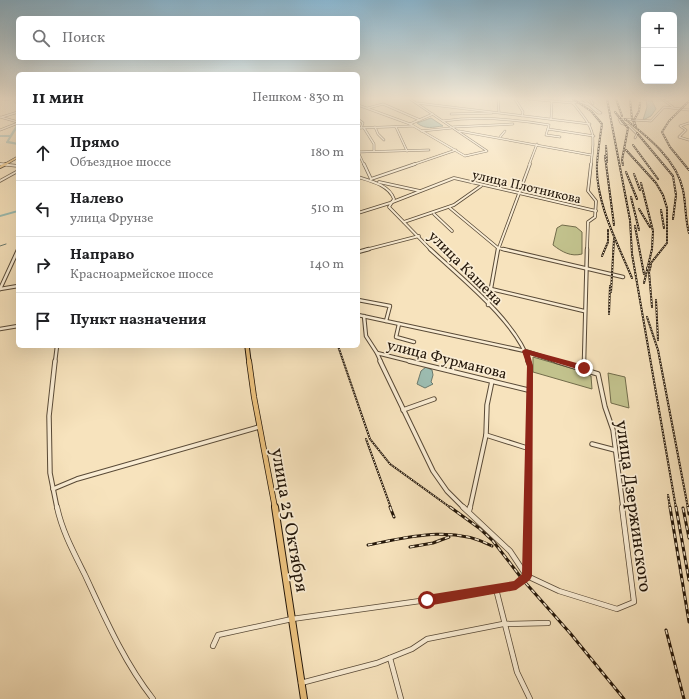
<!DOCTYPE html>
<html lang="ru">
<meta charset="utf-8">
<style>
body{margin:0;font-family:Vollkorn,serif;background:#f6f6f6;color:#202124}
.controls{position:absolute;right:12px;top:12px;display:grid;overflow:hidden;border-radius:6px;box-shadow:0 4px 16px #0002}
.controls button{width:36px;height:36px;display:grid;place-items:center;padding:0;border:0;border-bottom:1px solid #e0e0e0;background:#fff;color:#202124;font:20px sans-serif}
.stop{position:absolute;width:12px;height:12px;margin:-9px;border:3px solid #8f2418;border-radius:50%;background:#fff}
.stop.end{background:#8f2418;border-color:#fff;box-shadow:0 1px 4px #0008}
.list{margin:0;padding:0;list-style:none}
h2{display:flex;justify-content:space-between;align-items:center;height:52px;margin:0;padding:0 16px;font-size:17px}
h2 small{font-size:13px;font-weight:400;color:#757577}
.list li{display:grid;grid-template-columns:26px 1fr auto;gap:12px;align-items:center;box-sizing:border-box;height:56px;padding:0 16px;border-top:1px solid #e0e0e0}
.list b{display:block;font-size:15px;white-space:nowrap}
.list p{margin:0;font-size:13px;white-space:nowrap;color:#757577}
.list em{font-size:13px;font-style:normal;color:#757577}
.icon{flex:none;width:22px;height:22px;fill:none;stroke:currentColor;stroke-width:2;stroke-linecap:round;stroke-linejoin:round}
.map{position:relative;flex:none;width:689px;height:699px;overflow:hidden}
.search{position:absolute;background:#fff;box-shadow:0 4px 16px #0002;left:16px;top:16px;width:344px;height:44px;display:flex;align-items:center;gap:10px;box-sizing:border-box;padding:0 14px;border-radius:6px;color:#757577;font-size:15px}
.panel{position:absolute;background:#fff;box-shadow:0 4px 16px #0002;left:16px;top:72px;width:344px;height:276px;border-radius:6px}
.map>svg:first-child{display:block}
.green{fill:#c2c28d;stroke:#726c4b}
.water{fill:#9dbeb3;stroke:#6c7b6f}
.lines{fill:none;stroke-linecap:round;stroke-linejoin:round}
.stream{stroke:#6c7b6f;stroke-width:1}
.river{fill:#9dbeb3;fill-rule:evenodd}
.minor-far4-casing{stroke:#584936;stroke-width:2.5}
.minor-far3-casing{stroke:#584936;stroke-width:3.5}
.minor-far2-casing{stroke:#584936;stroke-width:4.5}
.minor-far1-casing{stroke:#584936;stroke-width:5.5}
.minor-casing{stroke:#584936;stroke-width:6}
.major-far4-casing{stroke:#231609;stroke-width:3}
.major-far3-casing{stroke:#231609;stroke-width:4}
.major-far2-casing{stroke:#231609;stroke-width:5.5}
.major-far1-casing{stroke:#231609;stroke-width:6}
.major-casing{stroke:#231609;stroke-width:8}
.minor-far4{stroke:#faedd4;stroke-width:1.5}
.minor-far3{stroke:#faedd4;stroke-width:2}
.minor-far2{stroke:#faedd4;stroke-width:2.5}
.minor-far1{stroke:#faedd4;stroke-width:3.5}
.minor{stroke:#faedd4;stroke-width:4.5}
.major-far4{stroke:#ecc27e;stroke-width:2}
.major-far3{stroke:#ecc27e;stroke-width:2.5}
.major-far2{stroke:#ecc27e;stroke-width:3.5}
.major-far1{stroke:#ecc27e;stroke-width:4.5}
.major{stroke:#ecc27e;stroke-width:6}
.rail-far1-casing{stroke:#231609;stroke-width:2}
.rail-casing{stroke:#231609;stroke-width:3}
.rail-far1{stroke:#faedd4;stroke-width:1;stroke-dasharray:1.5;stroke-linecap:butt}
.rail{stroke:#faedd4;stroke-width:1.5;stroke-dasharray:4.5;stroke-linecap:butt}
.route{fill:#8f2418}
.labels{text-anchor:middle;stroke-width:3.5;stroke-linejoin:round;paint-order:stroke}
.far-street-label{font-size:13px;fill:#231609;stroke:#faedd4}
.street-label{font-size:15px;fill:#231609;stroke:#faedd4}
.near-street-label{font-size:18px;fill:#231609;stroke:#faedd4}
</style>
<div class="map">
<svg width="689" height="699" viewBox="0 0 689 699">
<rect width="100%" height="100%" fill="#f7e3bd"/>
<filter id="stains"><feTurbulence type="fractalNoise" baseFrequency=".005" numOctaves="4"/><feColorMatrix values="0 0 0 0 .2 0 0 0 0 .09 0 0 0 0 .02 0 0 0 .5 -.17"/></filter>
<radialGradient id="worn" r=".72"><stop offset=".6" stop-color="#630" stop-opacity="0"/><stop offset="1" stop-color="#630" stop-opacity=".3"/></radialGradient>
<g class="green">
<path d="M 562,225 L 576,227 L 582,232 L 582,254 C 571,257 562,252 553,245 L 557,228 Z"/>
<polygon points="533,357 581,371 591,376 592,389 533,372"/>
<polygon points="608,373 625,377 629,408 611,403"/>
</g>
<g class="water">
<polygon points="646,99 651,99 656,109 651,116 643,120 647,107"/>
<path d="M 431,118 L 443,126 C 433,127 426,130 417,123 Z"/>
<polygon points="426,367 432,370 433,375 431,382 433,384 425,388 417,384 421,371"/>
</g>
<g class="lines">
<polyline class="stream" points="0,246 6,244"/>
<g class="river">
<polygon points="17,124 18,124 18,127 9,141 18,143 18,145 6,143 6,142 9,137 0,137 0,135 10,135"/>
<polygon points="18,210 18,212 0,217 0,215"/>
</g>
<defs>
<g id="minor-far4">
<polyline points="16,99 15,101 18,104"/>
<polyline points="498,99 499,112"/>
<polyline points="515,99 523,112 522,116"/>
<polyline points="529,99 573,103 581,102 589,105 598,113 601,113 582,99"/>
<polyline points="590,99 593,104"/>
<polyline points="662,99 673,107"/>
<polyline points="0,100 11,99"/>
<polyline points="417,103 590,124"/>
<path d="M 573,103 C 595,131 595,130 591,165"/>
<polyline points="358,105 410,124 465,156 487,151 410,99"/>
<polyline points="368,108 383,104 420,120"/>
<polyline points="451,114 492,113"/>
<polyline points="0,117 18,122"/>
<polyline points="2,117 18,112"/>
<polyline points="358,119 363,123 361,128"/>
<polyline points="551,119 552,99"/>
<path d="M 443,121 C 479,116 514,119 549,125 L 546,135 L 560,137"/>
<polyline points="689,123 680,126 686,130 679,137 689,140"/>
<polyline points="410,124 433,114"/>
<polyline points="375,127 378,134 384,140"/>
<polyline points="396,127 407,151"/>
<polyline points="453,127 513,124"/>
<polyline points="358,128 413,126"/>
<polyline points="364,128 374,144 374,151"/>
<polyline points="548,129 594,136"/>
<polyline points="0,130 18,123"/>
<polyline points="421,131 451,128"/>
<polyline points="459,131 591,155"/>
<polyline points="500,137 505,131"/>
<polyline points="635,138 637,134 629,126 621,123 619,119 651,121 664,107 689,110"/>
<polyline points="358,152 429,150"/>
<polyline points="358,152 364,165"/>
<polyline points="0,164 8,165"/>
<polyline points="412,165 456,150"/>
<polyline points="529,165 537,144"/>
</g>
<g id="minor-far3">
<polyline points="0,164 18,166"/>
<polyline points="364,164 371,179"/>
<path d="M 358,177 C 371,181 389,185 394,199 L 389,207 L 431,250"/>
<polyline points="371,179 415,164"/>
<polyline points="0,181 18,171"/>
<polyline points="379,182 420,191"/>
<polyline points="450,208 498,248 507,250"/>
<polyline points="358,213 390,203 454,178 596,211"/>
<polyline points="434,214 452,231"/>
<polyline points="404,222 454,205 481,186"/>
<polyline points="365,250 419,236"/>
<polyline points="498,250 530,164"/>
<polyline points="587,250 588,222 595,217 596,201 588,191 591,164"/>
</g>
<g id="minor-far2">
<path d="M 430,249 C 461,278 517,322 529,362"/>
<polyline points="503,249 623,277"/>
<polyline points="358,252 369,249"/>
<polyline points="0,289 18,250"/>
<polyline points="0,289 18,286"/>
<polyline points="491,289 584,311"/>
<polyline points="358,300 390,306 386,321"/>
<polyline points="488,305 498,249"/>
<polyline points="358,315 525,351 559,362"/>
<polyline points="364,316 366,336 377,353 413,362"/>
<polyline points="399,324 396,337 414,342"/>
<polyline points="0,329 18,326"/>
<polyline points="377,353 381,362"/>
<polyline points="55,362 57,346"/>
<polyline points="584,362 587,249"/>
</g>
<g id="minor-far1">
<polyline points="55,361 49,416 50,473 57,508"/>
<polyline points="380,361 433,471 447,491 464,508"/>
<polyline points="409,361 528,390"/>
<polyline points="556,361 598,374 605,407 613,430 623,508"/>
<polyline points="584,361 584,368"/>
<polyline points="403,410 434,399"/>
<polyline points="486,435 527,448"/>
<polyline points="592,444 615,450"/>
<polyline points="53,489 77,479 259,427"/>
<polyline points="470,508 486,435 487,405 492,381"/>
<polyline points="528,508 530,366 528,361"/>
</g>
<g id="minor">
<path d="M 57,507 C 62,531 74,553 85,575 C 105,618 124,662 153,699"/>
<polyline points="463,507 510,551 526,575"/>
<polyline points="469,511 470,507"/>
<polyline points="527,576 528,507"/>
<polyline points="527,576 559,591 617,609 634,602 622,507"/>
<polyline points="496,589 517,672 530,699"/>
<polyline points="213,646 218,635 292,619 484,592 516,585 527,576"/>
<polyline points="390,658 401,699"/>
<polyline points="301,683 377,663 412,649 427,639 503,624 548,623"/>
</g>
<polyline id="major-far4" points="4,165 18,157"/>
<polyline id="major-far3" points="0,167 6,164"/>
<polyline id="major-far2" points="247,346 249,362"/>
<polyline id="major-far1" points="249,361 254,397 275,508"/>
<polyline id="major" points="275,507 304,699"/>
</defs>
<use href="#minor-far4" class="minor-far4-casing"/>
<use href="#minor-far3" class="minor-far3-casing"/>
<use href="#minor-far2" class="minor-far2-casing"/>
<use href="#minor-far1" class="minor-far1-casing"/>
<use href="#minor" class="minor-casing"/>
<use href="#major-far4" class="major-far4-casing"/>
<use href="#major-far3" class="major-far3-casing"/>
<use href="#major-far2" class="major-far2-casing"/>
<use href="#major-far1" class="major-far1-casing"/>
<use href="#major" class="major-casing"/>
<use href="#minor-far4" class="minor-far4"/>
<use href="#minor-far3" class="minor-far3"/>
<use href="#minor-far2" class="minor-far2"/>
<use href="#minor-far1" class="minor-far1"/>
<use href="#minor" class="minor"/>
<use href="#major-far4" class="major-far4"/>
<use href="#major-far3" class="major-far3"/>
<use href="#major-far2" class="major-far2"/>
<use href="#major-far1" class="major-far1"/>
<use href="#major" class="major"/>
<defs>
<g id="rail-far1">
<path d="M 573,99 L 591,111 L 602,124 C 600,137 598,151 597,164 C 595,202 618,244 632,278"/>
<polyline points="607,99 630,220 632,254 676,508"/>
<polyline points="616,99 622,116"/>
<polyline points="630,99 632,119 636,126"/>
<polyline points="689,101 669,121 662,132 670,147 689,170"/>
<polyline points="615,112 628,128 622,160 623,165"/>
<path d="M 625,119 C 648,137 677,160 683,190 C 686,204 685,219 689,233"/>
<polyline points="635,124 634,120 639,111 640,103"/>
<polyline points="637,133 673,176 676,195 673,219"/>
<polyline points="633,145 658,179"/>
<polyline points="606,146 607,162"/>
<polyline points="626,150 656,183 663,195 667,208 667,243 647,268"/>
<polyline points="605,156 614,225"/>
<polyline points="626,172 637,199"/>
<polyline points="634,174 640,190"/>
<polyline points="641,183 653,231 652,249 644,283"/>
<polyline points="631,197 639,230"/>
<polyline points="639,209 650,227"/>
<polyline points="661,210 664,228"/>
<polyline points="635,226 644,274"/>
<polyline points="602,256 608,242 608,230"/>
<polyline points="651,265 649,272 652,307"/>
<polyline points="611,292 614,239"/>
<polyline points="656,300 658,340"/>
<polyline points="609,314 610,286"/>
<polyline points="647,317 658,350 688,508"/>
<polyline points="338,346 370,439 390,464 451,508"/>
<polyline points="366,439 391,508"/>
<polyline points="668,495 670,508"/>
</g>
<g id="rail">
<polyline points="390,507 394,517"/>
<polyline points="450,507 479,528 493,541 523,580 570,633 624,699"/>
<polyline points="670,507 689,622"/>
<polyline points="676,507 689,580"/>
<polyline points="688,507 689,514"/>
<polyline points="683,508 689,538"/>
<path d="M 368,545 C 409,537 453,525 492,546"/>
<polyline points="410,547 433,543 449,537"/>
<polyline points="666,630 684,699"/>
</g>
</defs>
<use href="#rail-far1" class="rail-far1-casing"/>
<use href="#rail" class="rail-casing"/>
<use href="#rail-far1" class="rail-far1"/>
<use href="#rail" class="rail"/>
</g>
<linearGradient id="sky" x2="0" y2="1"><stop stop-color="#8ab8d3"/><stop offset="0.5" stop-color="#fbf2e1"/><stop offset="1" stop-color="#fbf2e1" stop-opacity="0"/></linearGradient>
<rect width="689" height="197" fill="url(#sky)"/>
<polygon class="route" points="525,349 584,365 587,368 584,371 530,355 533,366 532,576 530,580 516,590 427,606 423,604 422,600 423,597 427,595 514,581 522,574 527,366 522,351"/>
<g class="labels">
<g class="far-street-label">
<text transform="translate(527 186) rotate(13)" y="5">улица Плотникова</text>
</g>
<g class="street-label">
<text transform="translate(466 268) rotate(45)" y="5">улица Кашена</text>
<text transform="translate(447 359) rotate(14)" y="5">улица Фурманова</text>
</g>
<g class="near-street-label">
<text transform="translate(634 506) rotate(82)" y="6">улица Дзержинского</text>
<text transform="translate(290 520) rotate(80)" y="6">улица 25 Октября</text>
</g>
</g>
<rect width="100%" height="100%" filter="url(#stains)"/>
<rect width="100%" height="100%" fill="url(#worn)"/>
</svg>
<div class="controls">
<button>+</button>
<button>−</button>
</div>
<div class="stop" style="left:427px;top:600px"></div>
<div class="stop end" style="left:584px;top:368px"></div>
<div class="search"><svg class="icon" aria-label="search" viewBox="0 0 24 24"><circle cx="10" cy="10" r="6"/><path d="M15 15l6 6"/></svg>Поиск</div>
<section class="panel">
<h2>11 мин<small>Пешком · 830 m</small></h2>
<ul class="list">
<li><svg class="icon" aria-label="ahead" viewBox="0 0 24 24"><path d="M12 20V5M6 11l6-6 6 6"/></svg><div><b>Прямо</b><p>Объездное шоссе</p></div><em>180 m</em></li>
<li><svg class="icon" aria-label="left" viewBox="0 0 24 24"><path d="M17 20v-9H6M10 6l-5 5 5 5"/></svg><div><b>Налево</b><p>улица Фрунзе</p></div><em>510 m</em></li>
<li><svg class="icon" aria-label="right" viewBox="0 0 24 24"><path d="M7 20v-9h11M14 6l5 5-5 5"/></svg><div><b>Направо</b><p>Красноармейское шоссе</p></div><em>140 m</em></li>
<li><svg class="icon" aria-label="arrive" viewBox="0 0 24 24"><path d="M6 21V4h12l-3 4 3 4H6"/></svg><div><b>Пункт назначения</b></div></li>
</ul>
</section>
</div>
